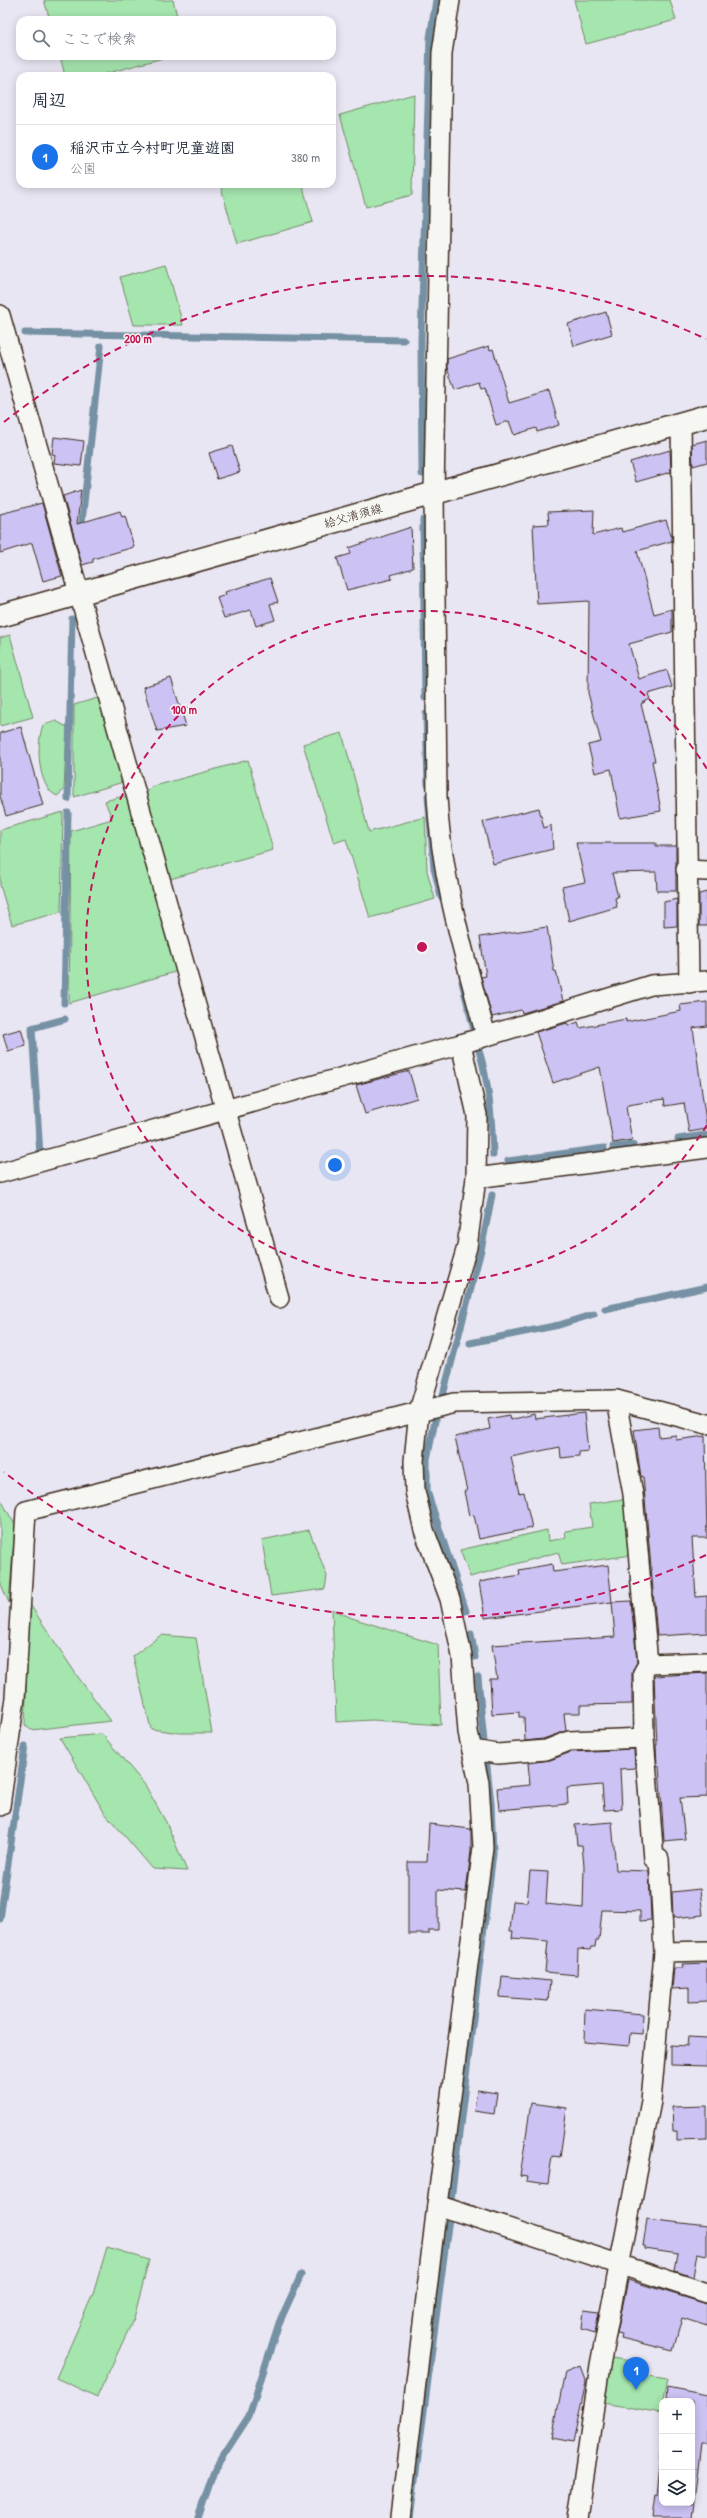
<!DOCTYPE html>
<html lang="ja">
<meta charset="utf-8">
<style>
body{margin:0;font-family:"Patrick Hand","Klee One",sans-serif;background:#f6f6f7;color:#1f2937}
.controls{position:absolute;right:12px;bottom:12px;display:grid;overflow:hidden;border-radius:8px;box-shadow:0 2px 10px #0003}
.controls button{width:36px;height:36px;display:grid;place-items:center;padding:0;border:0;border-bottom:1px solid #e0e1e3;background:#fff;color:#1f2937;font:20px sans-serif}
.you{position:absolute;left:335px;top:1165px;width:14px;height:14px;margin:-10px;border:3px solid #fff;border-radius:50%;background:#1a73e8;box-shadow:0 0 0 6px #1a73e833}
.badge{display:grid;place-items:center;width:26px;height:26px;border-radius:50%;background:#1a73e8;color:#fff;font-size:13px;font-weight:700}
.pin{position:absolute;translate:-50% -33px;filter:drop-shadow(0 1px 2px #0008)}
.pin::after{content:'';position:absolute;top:21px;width:14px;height:12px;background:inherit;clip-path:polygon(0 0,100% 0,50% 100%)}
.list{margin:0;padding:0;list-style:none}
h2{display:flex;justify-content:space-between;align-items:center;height:52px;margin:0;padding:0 16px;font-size:17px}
h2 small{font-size:13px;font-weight:400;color:#747a83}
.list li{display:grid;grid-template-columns:26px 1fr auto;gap:12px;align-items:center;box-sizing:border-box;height:64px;padding:0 16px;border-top:1px solid #e0e1e3}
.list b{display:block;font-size:15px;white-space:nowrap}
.list p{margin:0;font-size:13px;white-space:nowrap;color:#747a83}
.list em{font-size:13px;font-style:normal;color:#747a83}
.icon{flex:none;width:22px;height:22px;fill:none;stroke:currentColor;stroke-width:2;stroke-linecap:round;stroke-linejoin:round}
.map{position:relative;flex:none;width:707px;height:2518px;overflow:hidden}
.search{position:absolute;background:#fff;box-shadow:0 2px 10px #0003;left:16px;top:16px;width:320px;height:44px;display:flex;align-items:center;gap:10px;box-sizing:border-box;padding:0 14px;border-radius:12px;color:#747a83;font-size:15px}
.panel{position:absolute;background:#fff;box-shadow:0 2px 10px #0003;left:16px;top:72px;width:320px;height:116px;border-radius:12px}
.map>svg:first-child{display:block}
.green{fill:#a5e5ae;stroke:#708866}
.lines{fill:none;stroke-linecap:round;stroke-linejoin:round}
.stream{stroke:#7491a3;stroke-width:7}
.building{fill:#ccc2f4;stroke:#3b2a1e}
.street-casing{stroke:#3b2a1e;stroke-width:22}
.secondary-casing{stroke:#3b2a1e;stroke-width:25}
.street{stroke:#f6f6f2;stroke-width:19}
.secondary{stroke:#f6f6f2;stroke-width:22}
.ring{fill:none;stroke:#c2185b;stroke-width:2;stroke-dasharray:7 5}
.labels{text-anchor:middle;stroke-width:3;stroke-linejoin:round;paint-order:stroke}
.street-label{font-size:12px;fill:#3b2a1e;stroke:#f6f6f2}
.centre{fill:#c2185b;stroke:#f6f6f2;stroke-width:2}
.ring-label{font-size:12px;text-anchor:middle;font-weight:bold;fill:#c2185b;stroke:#f6f6f2;stroke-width:3;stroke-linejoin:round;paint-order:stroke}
</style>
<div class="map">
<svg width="707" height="2518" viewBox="0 0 707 2518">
<rect width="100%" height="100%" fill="#e9e6f3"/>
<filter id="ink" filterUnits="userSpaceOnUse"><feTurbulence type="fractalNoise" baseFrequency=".025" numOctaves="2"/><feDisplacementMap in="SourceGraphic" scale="8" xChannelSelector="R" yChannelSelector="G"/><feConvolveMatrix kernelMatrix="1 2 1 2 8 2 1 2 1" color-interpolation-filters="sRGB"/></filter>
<g filter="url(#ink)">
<g class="green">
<polygon points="44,0 173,0 178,20 50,20"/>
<polygon points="574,0 670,0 676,20 586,44"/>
<polygon points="60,56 170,56 97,76 65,76"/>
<polygon points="414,94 412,195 366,207 340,115"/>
<polygon points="220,184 302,184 313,222 237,244"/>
<polygon points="166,264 183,325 134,325 120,277"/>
<polygon points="10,635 33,717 0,726 0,638"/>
<polygon points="101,697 124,774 120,783 74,797 74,705"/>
<path d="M 56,721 L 67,727 L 64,790 L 57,796 C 37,787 36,743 43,725 Z"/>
<polygon points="342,733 369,832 425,817 427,871 435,899 370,918 346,839 334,843 303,744"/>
<polygon points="248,760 273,850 170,879 145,796 151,787"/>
<polygon points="123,796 131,800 178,966 175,972 69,1003 71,831 112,819 105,801"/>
<polygon points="63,812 61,912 12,925 0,885 0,830"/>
<polygon points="0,1498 15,1525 9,1603 0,1582"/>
<polygon points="624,1499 632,1555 562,1565 558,1552 470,1577 460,1550 547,1530 548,1541 566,1538 565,1531 592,1527 589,1504"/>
<polygon points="309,1530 327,1576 325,1589 271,1596 262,1540"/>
<polygon points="29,1603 78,1677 111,1721 31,1730 25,1725"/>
<polygon points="332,1609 352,1618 438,1645 441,1725 372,1720 336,1722"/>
<polygon points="161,1635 196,1638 212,1733 180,1733 151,1729 133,1656"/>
<polygon points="102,1734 145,1785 166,1822 187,1871 153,1869 104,1812 60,1738"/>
<polygon points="107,2247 149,2260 134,2318 97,2397 56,2378 93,2294"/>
<polygon points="611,2358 645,2363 643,2375 667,2379 661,2413 604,2403"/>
</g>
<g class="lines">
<g class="stream">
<polyline points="25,333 404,340"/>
<polyline points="422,474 421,340 430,38 436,0"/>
<polyline points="423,520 425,698"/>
<polyline points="81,531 101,346"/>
<polyline points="426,714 428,784"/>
<polyline points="428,796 434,868 441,897"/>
<polyline points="68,799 72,619"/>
<polyline points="462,982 475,1034"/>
<polyline points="64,1003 68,813"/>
<path d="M 478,1047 C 489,1082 492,1117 493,1155"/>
<polyline points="678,1139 705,1135"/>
<polyline points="613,1147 633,1145"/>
<polyline points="40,1155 32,1028 65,1019"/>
<polyline points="508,1161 604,1148"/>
<polyline points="605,1309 707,1287"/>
<polyline points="470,1343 559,1325 594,1314"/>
<polyline points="443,1395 481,1250 492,1195"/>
<polyline points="435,1421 427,1459 427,1491 466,1611"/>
<polyline points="471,1634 475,1657"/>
<polyline points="478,1677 484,1742"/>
<polyline points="0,1919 25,1746"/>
<polyline points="451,2200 493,1853 491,1803 486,1758"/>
<polyline points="198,2518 215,2468 249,2416 279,2323 301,2275"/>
<polyline points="410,2518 449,2218"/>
</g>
</g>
<g class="building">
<polygon points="606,312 612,334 574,346 568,324"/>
<polygon points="489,346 490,350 493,349 509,403 549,391 559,425 537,432 536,428 514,435 509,421 496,425 485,388 481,389 479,382 455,390 447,368 447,359"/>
<polygon points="54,437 84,441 81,466 54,463 55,455 52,454"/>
<polygon points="707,440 707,462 693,466 692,444"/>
<polygon points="232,446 240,472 217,479 209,453"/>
<polygon points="670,450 671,472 636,482 630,462"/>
<polygon points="81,490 77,524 120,511 122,517 125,516 134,547 93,559 93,562 82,565 63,496"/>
<polygon points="42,503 62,576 43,581 32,543 0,553 0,514"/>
<polygon points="594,510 593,535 621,528 622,532 666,520 672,538 672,541 637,551 654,614 672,609 672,632 629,644 639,679 667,670 672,687 648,694 650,699 641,704 655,761 652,761 661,811 620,818 611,769 595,773 588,745 601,742 588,693 589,601 537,604 533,525 549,524 548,512"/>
<polygon points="411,527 413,568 391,575 392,579 347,590 337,558 351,554 349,548"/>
<polygon points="270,578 278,602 270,604 275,620 256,626 251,610 224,618 217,598 226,595 225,592"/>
<polygon points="171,678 186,726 157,731 143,687"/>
<polygon points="21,727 43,805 6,816 0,796 0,733"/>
<polygon points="539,808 544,828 551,825 553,849 493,864 483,822"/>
<polygon points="576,843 656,843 656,846 676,846 676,891 657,891 656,872 612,873 618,897 615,898 617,907 569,921 562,887 585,882"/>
<polygon points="707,892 707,926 699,926 699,894"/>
<polygon points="677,899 677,926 664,927 664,902"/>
<polygon points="547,927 554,971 556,971 563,1001 522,1013 521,1010 492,1017 481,977 486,976 480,937"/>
<polygon points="707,1002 707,1026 693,1028 707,1129 689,1132 684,1103 665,1106 664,1099 628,1105 626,1107 632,1140 613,1143 600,1067 553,1083 536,1032 567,1023 568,1026 578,1022 580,1028 626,1019 626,1022 681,1011 680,1005"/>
<polygon points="21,1029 26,1046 8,1051 3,1034"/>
<polygon points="409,1071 417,1098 365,1114 356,1085"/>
<polygon points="584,1413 588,1451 579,1452 579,1456 561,1458 560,1447 511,1457 519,1493 524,1492 532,1528 479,1539 474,1515 469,1516 464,1491 467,1491 455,1437 490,1429 488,1419 509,1415 510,1420 534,1414 535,1419"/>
<polygon points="658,1427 659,1437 676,1435 676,1440 705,1436 707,1538 692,1538 696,1597 707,1596 707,1633 657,1636 643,1476 641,1477 634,1430"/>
<polygon points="552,1564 553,1572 608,1565 612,1602 485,1618 479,1582 520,1575 519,1570"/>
<polygon points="631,1601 637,1662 632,1673 632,1704 580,1705 580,1713 564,1713 566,1731 543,1739 525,1741 524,1717 519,1717 519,1712 492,1714 490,1679 497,1679 492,1645 615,1637 612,1602"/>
<polygon points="707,1673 707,1797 680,1798 685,1839 664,1841 659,1766 657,1766 656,1745 657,1745 654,1676"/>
<polygon points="634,1749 635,1768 620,1769 622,1809 604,1810 602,1785 567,1788 568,1804 499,1810 497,1788 530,1785 528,1763 550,1760 571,1752"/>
<polygon points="612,1822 616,1870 649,1871 651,1920 640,1921 640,1911 602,1910 599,1940 596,1940 595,1947 591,1947 590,1950 578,1949 577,1975 545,1972 548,1941 512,1938 513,1931 510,1931 513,1901 527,1902 530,1871 548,1872 546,1904 583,1908 584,1866 582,1845 577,1845 575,1825"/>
<polygon points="429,1824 471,1829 471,1851 466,1892 438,1890 438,1930 429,1930 429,1934 408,1934 408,1862 427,1862"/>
<polygon points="700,1889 703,1915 673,1918 672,1892"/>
<polygon points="707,1963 707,2001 689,2002 689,1988 672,1989 674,1968 683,1968 682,1964"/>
<polygon points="502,1976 550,1981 548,2001 500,1997"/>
<polygon points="585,2009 643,2014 642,2034 630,2033 629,2046 584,2042"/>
<polygon points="688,2037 707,2038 707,2066 671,2065 671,2045 687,2046"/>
<polygon points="477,2090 497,2093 494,2114 474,2111"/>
<polygon points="531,2103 567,2108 560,2157 552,2156 548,2184 526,2181 527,2177 520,2176"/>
<polygon points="707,2106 707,2139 677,2140 677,2131 673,2131 672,2107"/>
<polygon points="647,2219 707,2226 707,2255 697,2253 693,2277 675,2271 678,2254 645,2249 645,2246 643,2246"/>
<polygon points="628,2280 707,2304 707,2326 682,2318 673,2351 621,2338 622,2334 617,2333"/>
<polygon points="584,2310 599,2312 595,2333 582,2329"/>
<polygon points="580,2366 586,2382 573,2442 552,2438 565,2372"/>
<polygon points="667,2387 707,2395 707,2443 701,2443 692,2518 652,2518 655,2495 657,2496 662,2444 662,2503 692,2503 692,2401 666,2401"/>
</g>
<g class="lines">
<defs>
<g id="street">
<path d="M 450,0 L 442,53 L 434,493 L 437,797 C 441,879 465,957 486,1036"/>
<polyline points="0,315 279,1298"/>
<polyline points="681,423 689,983"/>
<polyline points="686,870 707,871"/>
<polyline points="0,1173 461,1044 651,985 707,981"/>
<polyline points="476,1178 707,1148"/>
<polyline points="616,1400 633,1494 648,1664"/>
<polyline points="644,1738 654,1859 659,1859 664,1952"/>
<polyline points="472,1750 498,1754 546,1750 569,1741 644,1738 643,1673 648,1664 707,1662"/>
<polyline points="0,1806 15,1698 26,1511 454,1403 616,1400 707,1424"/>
<polyline points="437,2205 707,2293"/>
<polyline points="400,2518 437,2205 483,1847 479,1783 468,1732 462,1656 450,1599 424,1530 415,1491 414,1461 419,1411 467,1247 476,1178 477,1115 461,1044"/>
<polyline points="578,2518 600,2365 651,2101 664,1952 707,1951"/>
</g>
<polyline id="secondary" points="0,616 707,416"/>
</defs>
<use href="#street" class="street-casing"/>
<use href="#secondary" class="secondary-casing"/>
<use href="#street" class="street"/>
<use href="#secondary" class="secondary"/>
</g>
</g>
<g class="ring">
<path d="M707 1125A336 336 0 1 1 707 769"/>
<path d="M706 1555A671 671 0 0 1 4 1472M4 422A671 671 0 0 1 706 339"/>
</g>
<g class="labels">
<g class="street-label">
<text transform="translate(353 516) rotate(-16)" y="4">給父清須線</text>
</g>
</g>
<circle cx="422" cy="947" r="6" class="centre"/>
<g class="ring-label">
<text x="138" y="343">200 m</text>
<text x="184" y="714">100 m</text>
</g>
</svg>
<div class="controls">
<button>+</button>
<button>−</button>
<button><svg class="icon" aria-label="layers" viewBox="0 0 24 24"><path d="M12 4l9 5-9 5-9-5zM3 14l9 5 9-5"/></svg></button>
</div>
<div class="you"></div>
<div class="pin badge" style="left:636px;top:2390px">1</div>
<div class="search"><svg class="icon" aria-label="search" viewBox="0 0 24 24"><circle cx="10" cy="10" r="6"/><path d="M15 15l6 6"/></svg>ここで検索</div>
<section class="panel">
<h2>周辺<small></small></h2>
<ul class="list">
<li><span class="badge">1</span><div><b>稲沢市立今村町児童遊園</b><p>公園</p></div><em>380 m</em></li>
</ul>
</section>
</div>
